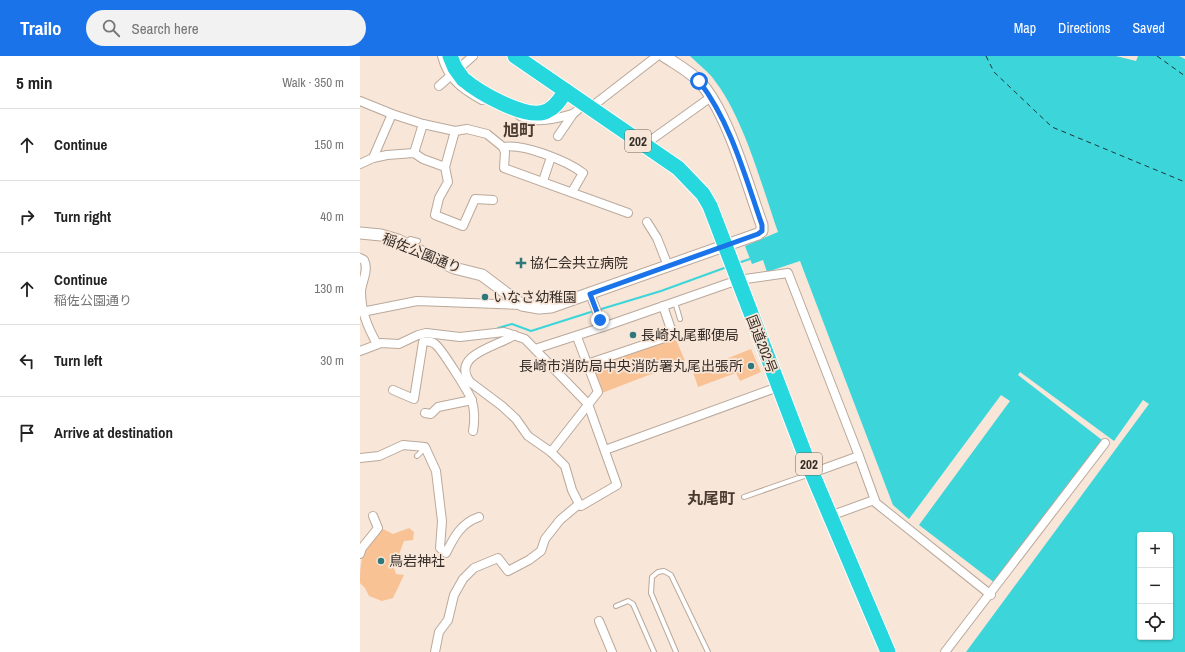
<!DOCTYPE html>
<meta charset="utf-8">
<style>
body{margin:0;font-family:"Archivo Narrow","Noto Sans JP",sans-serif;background:#f2f2f2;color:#222}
.controls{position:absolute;right:12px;bottom:12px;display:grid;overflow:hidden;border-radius:4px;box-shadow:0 1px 3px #0004}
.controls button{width:36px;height:36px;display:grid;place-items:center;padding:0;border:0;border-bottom:1px solid #e0e0e0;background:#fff;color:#222;font:20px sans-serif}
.stop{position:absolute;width:12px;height:12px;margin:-9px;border:3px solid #1a73e8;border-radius:50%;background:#fff}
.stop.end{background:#1a73e8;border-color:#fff;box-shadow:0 1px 4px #0008}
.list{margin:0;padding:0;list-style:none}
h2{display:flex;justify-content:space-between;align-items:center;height:52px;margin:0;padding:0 16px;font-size:17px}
h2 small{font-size:13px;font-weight:400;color:#767676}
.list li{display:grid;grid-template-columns:26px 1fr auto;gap:12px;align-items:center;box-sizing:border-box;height:72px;padding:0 16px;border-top:1px solid #e0e0e0}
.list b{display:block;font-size:15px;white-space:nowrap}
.list p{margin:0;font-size:13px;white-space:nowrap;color:#767676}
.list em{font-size:13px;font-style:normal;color:#767676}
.icon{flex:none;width:22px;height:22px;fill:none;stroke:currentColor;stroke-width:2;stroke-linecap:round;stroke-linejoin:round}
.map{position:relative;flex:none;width:825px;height:596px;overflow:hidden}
header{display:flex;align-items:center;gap:24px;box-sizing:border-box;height:56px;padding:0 20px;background:#1a73e8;color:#fff}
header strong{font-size:19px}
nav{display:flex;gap:22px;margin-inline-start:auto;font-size:14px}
.search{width:280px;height:36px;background:#f2f2f2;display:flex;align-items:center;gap:10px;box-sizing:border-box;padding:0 14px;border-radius:22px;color:#767676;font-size:15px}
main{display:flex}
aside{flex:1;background:#fff}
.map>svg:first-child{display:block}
.green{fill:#f9c294}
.water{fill:#3cd5da;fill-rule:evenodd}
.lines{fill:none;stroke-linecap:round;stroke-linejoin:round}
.stream{stroke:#3cd5da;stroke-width:2}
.ferry{stroke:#1d3636;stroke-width:1;stroke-dasharray:5 4;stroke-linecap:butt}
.lane-casing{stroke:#baa99b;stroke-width:6}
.street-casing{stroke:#baa99b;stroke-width:10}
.secondary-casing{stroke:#baa99b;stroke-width:13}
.highway-casing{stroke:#fff;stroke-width:17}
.lane{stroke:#fff;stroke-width:4}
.street{stroke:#fff;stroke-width:8}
.secondary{stroke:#fff;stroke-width:11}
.highway{stroke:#26d8dd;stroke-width:15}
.highway-bridge-casing{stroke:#fff;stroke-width:17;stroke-linecap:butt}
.highway-bridge{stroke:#26d8dd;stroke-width:15}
.route{stroke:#1a73e8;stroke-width:5}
.poi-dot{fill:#2e777a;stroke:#f8e6d8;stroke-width:1.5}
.labels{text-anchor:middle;stroke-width:3.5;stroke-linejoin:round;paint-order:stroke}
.shield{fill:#f8e6d8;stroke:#6f645c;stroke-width:1}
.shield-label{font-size:13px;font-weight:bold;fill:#342d27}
.street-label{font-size:14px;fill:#342d27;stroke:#f8e6d8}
.poi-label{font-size:14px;fill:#342d27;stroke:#f8e6d8;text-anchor:start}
.quarter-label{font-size:16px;font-weight:bold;fill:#4a3b30;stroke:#f8e6d8}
</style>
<header>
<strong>Trailo</strong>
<div class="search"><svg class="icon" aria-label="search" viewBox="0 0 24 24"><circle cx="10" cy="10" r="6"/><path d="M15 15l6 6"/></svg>Search here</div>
<nav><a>Map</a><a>Directions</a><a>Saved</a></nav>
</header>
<main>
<aside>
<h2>5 min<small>Walk · 350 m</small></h2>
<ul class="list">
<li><svg class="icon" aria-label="ahead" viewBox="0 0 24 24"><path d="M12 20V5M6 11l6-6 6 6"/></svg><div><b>Continue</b></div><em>150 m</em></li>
<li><svg class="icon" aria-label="right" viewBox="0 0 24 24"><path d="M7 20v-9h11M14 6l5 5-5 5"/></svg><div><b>Turn right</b></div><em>40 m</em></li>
<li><svg class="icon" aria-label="ahead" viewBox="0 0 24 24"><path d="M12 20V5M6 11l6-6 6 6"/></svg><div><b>Continue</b><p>稲佐公園通り</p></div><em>130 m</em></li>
<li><svg class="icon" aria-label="left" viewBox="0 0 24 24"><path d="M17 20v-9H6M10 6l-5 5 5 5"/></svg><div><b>Turn left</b></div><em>30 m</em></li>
<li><svg class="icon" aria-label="arrive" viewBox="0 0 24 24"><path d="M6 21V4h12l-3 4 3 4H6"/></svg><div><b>Arrive at destination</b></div></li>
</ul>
</aside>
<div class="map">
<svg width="825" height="596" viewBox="0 0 825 596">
<rect width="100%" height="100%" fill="#f8e6d8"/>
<g class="green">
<polygon points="315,281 325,305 242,337 233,310"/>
<polygon points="391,293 401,316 380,325 376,317 338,331 333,316"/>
<path d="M 21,472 L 33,478 L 49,472 L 54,476 L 53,484 L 44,485 L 34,512 L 36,518 L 44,519 L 33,542 L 22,545 L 9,540 L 5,532 L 0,527 C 0,499 4,494 21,472 Z"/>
</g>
<path class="water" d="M 330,0 L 756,0 L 776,5 L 778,0 L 819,0 L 825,3 L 825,596 L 606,596 L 789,348 L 783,344 L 754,385 L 660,316 L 658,319 L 742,384 L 635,527 L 559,469 L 650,345 L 641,339 L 549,463 L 533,449 L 440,205 L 407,216 L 403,204 L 392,208 L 385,190 L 418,176 C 401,128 384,61 352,21 C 346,14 337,7 330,0 ZM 780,479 L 810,479 L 810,581 L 780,581 Z"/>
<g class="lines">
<g class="stream">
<polyline points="378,207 390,203"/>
<polyline points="238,254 301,235 367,211"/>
<polyline points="138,272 152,268 171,275 234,255"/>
</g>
<g class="ferry">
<polyline points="626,0 634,16 692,71 825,126"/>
<polyline points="797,0 825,20"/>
</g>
<defs>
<g id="lane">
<polyline points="47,188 50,183 58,185"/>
<polyline points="315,246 320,263"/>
<polyline points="57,400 65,392"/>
<polyline points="384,441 450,418"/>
<polyline points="256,550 268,545 273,548 294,596"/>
<polyline points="316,596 291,537 292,521 298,516 304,515 311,519 348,596"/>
</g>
<g id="street">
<path d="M 82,0 C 88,23 102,33 122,44"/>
<polyline points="79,30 113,0"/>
<polyline points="0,45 32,58 63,68 95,75 107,73 127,78 143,91 145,96 144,112 268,157"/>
<polyline points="230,52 297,0"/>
<path d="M 160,60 C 176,68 196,63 212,58 C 216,57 220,51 223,48"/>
<polyline points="95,75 85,111 88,126 79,142 75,159 103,170 115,143 133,144"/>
<polyline points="198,80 213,58"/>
<polyline points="284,89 351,41"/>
<path d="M 143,91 C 163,87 207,105 223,117 L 212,136"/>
<polyline points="54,97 63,68"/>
<polyline points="13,102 32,58"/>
<polyline points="0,108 13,102 27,99 54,97 63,103 85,111"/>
<polyline points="183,125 191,101"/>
<polyline points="287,166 297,182 308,210"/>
<path d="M 0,202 L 4,204 C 9,214 2,225 1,235 C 1,255 7,270 17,288"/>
<polyline points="230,238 243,271 378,224 428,217 499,400 516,447 631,539"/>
<polyline points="2,256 57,245 162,249"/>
<path d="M 154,279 C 140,290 90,298 110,326 L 142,350 L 156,363 L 168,380 L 191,396 L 205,410 L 212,434 L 219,448"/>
<polyline points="175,293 243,271"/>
<polyline points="0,295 21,287 39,288 58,279 66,277 100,281 144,276 165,283 228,348 257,429 221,450 219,448 200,464 185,483 181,495 169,504 148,515 138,502 114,512 103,523 94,539 88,564 79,576 75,596"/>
<polyline points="227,308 313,279 303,250"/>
<path d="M 33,334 L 54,343 L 63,286 C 68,285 71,285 75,288 C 81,292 110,338 112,345 C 115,356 115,364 113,375"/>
<polyline points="65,357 71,358 78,351 112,344"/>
<polyline points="245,394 418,331"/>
<polyline points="191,396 238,336 217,281"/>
<path d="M 0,402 L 19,400 L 43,389 L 65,391 L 76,415 L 82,465 L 80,492 L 86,497 C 94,481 101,467 119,461"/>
<polyline points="452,417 499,400"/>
<polyline points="470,460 514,444"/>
<polyline points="0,498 2,492 18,472 13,460"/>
<polyline points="239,565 252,596"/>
<polyline points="585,596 745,387"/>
</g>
<path id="secondary" d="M 0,177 L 21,179 L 38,184 L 94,212 L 122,219 L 162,249 L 179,252 L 191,251 L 398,178 L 402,175 L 402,169 C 387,128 368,56 339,25 C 329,15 316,8 304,0"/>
<g id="highway">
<polyline points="155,0 318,112 343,138 350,150 452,417 528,596"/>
<path d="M 103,23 C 118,36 167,65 187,55 C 196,51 200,43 206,35"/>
</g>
</defs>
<use href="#lane" class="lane-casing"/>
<use href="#street" class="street-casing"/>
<use href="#secondary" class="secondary-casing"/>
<use href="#highway" class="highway-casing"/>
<use href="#lane" class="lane"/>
<use href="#street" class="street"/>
<use href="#secondary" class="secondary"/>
<use href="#highway" class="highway"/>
<defs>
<polyline id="highway-bridge" points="90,0 95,12 103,23"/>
</defs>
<use href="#highway-bridge" class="highway-bridge-casing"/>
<use href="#highway-bridge" class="highway-bridge"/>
</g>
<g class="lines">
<path class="route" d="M 240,264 L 230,238 L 398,178 L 402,175 L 402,169 C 385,120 371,67 339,25"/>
</g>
<g class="poi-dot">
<path d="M159 201h4v4h4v4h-4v4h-4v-4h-4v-4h4z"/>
<circle cx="125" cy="241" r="4"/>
<circle cx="273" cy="279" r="4"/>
<circle cx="391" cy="310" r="4"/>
<circle cx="21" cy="505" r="4"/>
</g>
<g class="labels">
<g class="shield">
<rect x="265" y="74" width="26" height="22" rx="3"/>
<rect x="436" y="397" width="26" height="22" rx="3"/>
</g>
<g class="shield-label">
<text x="278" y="90">202</text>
<text x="449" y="413">202</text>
</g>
<g class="street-label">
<text transform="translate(62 197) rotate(22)" y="5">稲佐公園通り</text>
<text transform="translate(402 288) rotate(69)" y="5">国道202号</text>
</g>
<g class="poi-label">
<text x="170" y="212">協仁会共立病院</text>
<text x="133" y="246">いなさ幼稚園</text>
<text x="281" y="284">長崎丸尾郵便局</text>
<text x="383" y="315" text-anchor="end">長崎市消防局中央消防署丸尾出張所</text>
<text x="29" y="510">鳥岩神社</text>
</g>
<g class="quarter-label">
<text x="159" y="80">旭町</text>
<text x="351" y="448">丸尾町</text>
</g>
</g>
</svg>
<div class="controls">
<button>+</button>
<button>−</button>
<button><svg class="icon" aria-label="locate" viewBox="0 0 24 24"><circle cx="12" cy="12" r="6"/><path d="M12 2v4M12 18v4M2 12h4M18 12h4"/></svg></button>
</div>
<div class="stop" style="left:339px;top:25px"></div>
<div class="stop end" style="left:240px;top:264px"></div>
</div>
</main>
